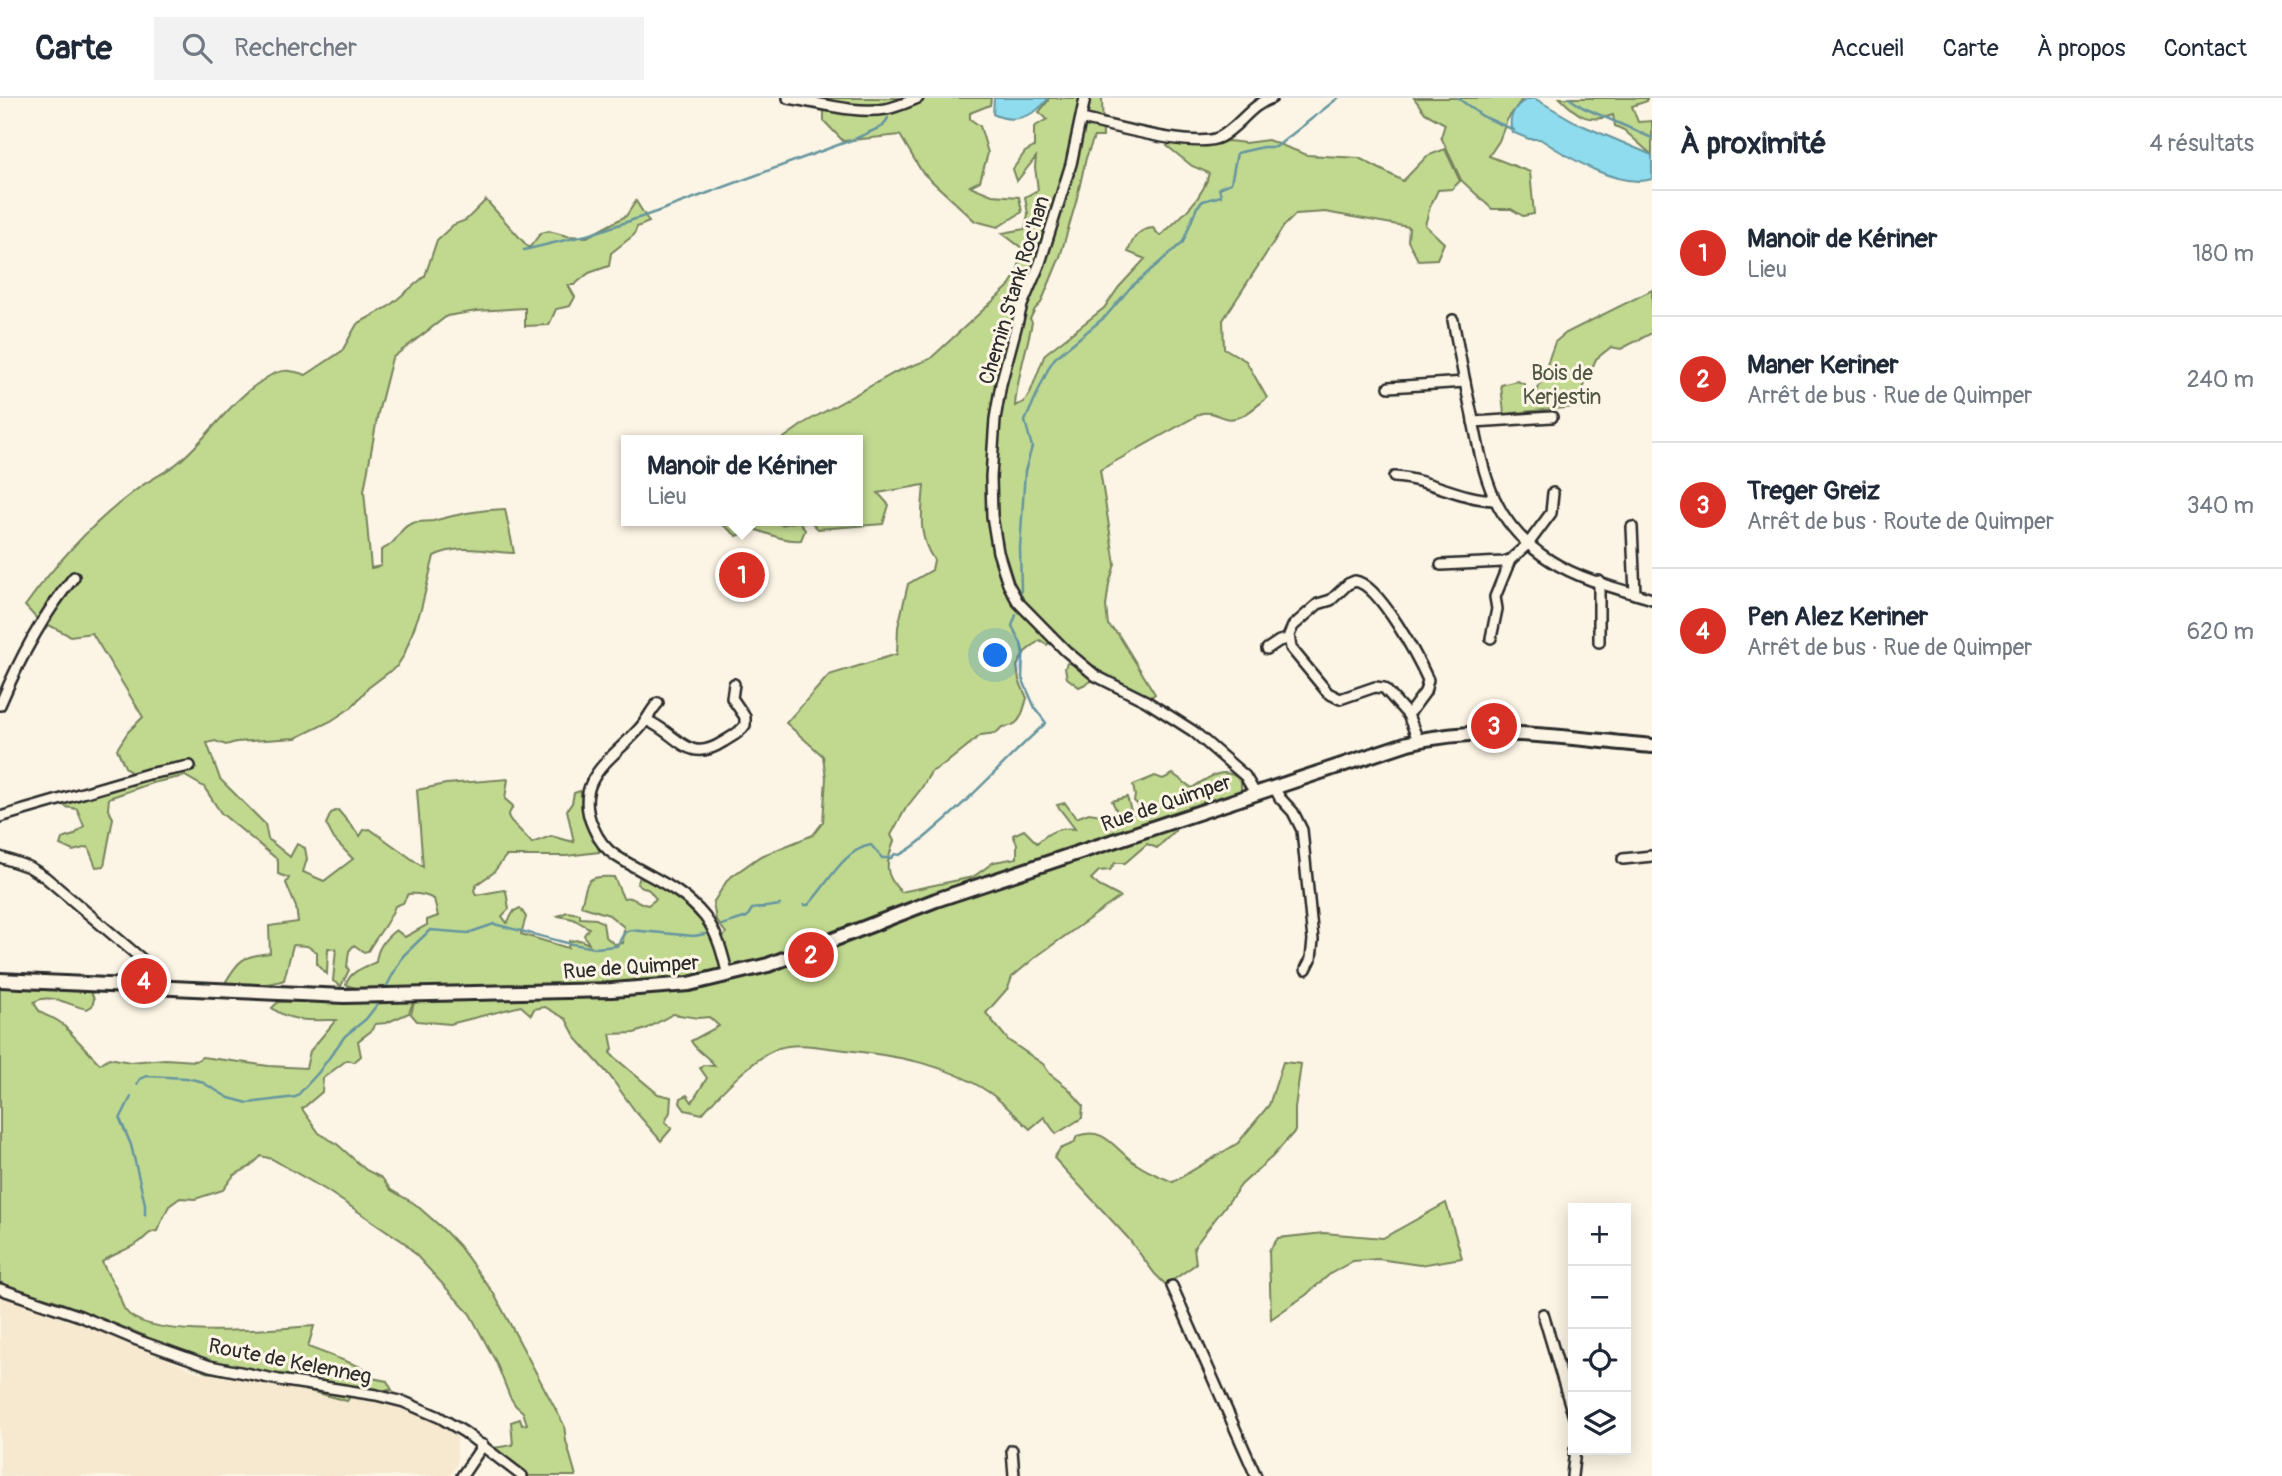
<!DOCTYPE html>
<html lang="fr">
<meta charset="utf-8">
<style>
body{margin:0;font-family:Pangolin,sans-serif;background:#f2f2f3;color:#1f2937}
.controls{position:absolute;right:21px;bottom:21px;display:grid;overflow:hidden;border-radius:0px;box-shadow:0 4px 18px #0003}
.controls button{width:63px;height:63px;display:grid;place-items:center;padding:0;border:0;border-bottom:2px solid #e0e1e3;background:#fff;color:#1f2937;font:35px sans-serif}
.you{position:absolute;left:996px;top:558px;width:24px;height:24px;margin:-18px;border:5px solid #fff;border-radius:50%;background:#1a73e8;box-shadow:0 0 0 10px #1a73e833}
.badge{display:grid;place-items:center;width:46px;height:46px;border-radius:50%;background:#d93025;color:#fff;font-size:23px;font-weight:700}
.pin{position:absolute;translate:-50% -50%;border:4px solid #fff;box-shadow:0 2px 7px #0006}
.popup{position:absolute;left:621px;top:337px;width:242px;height:91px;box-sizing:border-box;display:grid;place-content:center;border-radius:0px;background:#fff;filter:drop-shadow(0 2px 5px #0005);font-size:23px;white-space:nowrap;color:#747a83}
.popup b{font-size:26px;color:#1f2937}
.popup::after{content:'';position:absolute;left:50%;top:100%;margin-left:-14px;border:14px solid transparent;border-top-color:#fff}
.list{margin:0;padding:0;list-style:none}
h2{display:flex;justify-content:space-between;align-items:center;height:91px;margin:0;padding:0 28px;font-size:30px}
h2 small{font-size:23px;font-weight:400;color:#747a83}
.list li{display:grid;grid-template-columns:46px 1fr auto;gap:21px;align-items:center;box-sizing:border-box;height:126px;padding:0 28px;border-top:2px solid #e0e1e3}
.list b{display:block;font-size:26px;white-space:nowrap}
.list p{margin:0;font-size:23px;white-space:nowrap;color:#747a83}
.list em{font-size:23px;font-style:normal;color:#747a83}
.icon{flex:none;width:38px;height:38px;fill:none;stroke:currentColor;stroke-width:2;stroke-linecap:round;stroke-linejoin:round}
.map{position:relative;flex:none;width:1652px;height:1378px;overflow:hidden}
header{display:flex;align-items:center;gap:42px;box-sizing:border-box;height:98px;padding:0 35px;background:#fff;border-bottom:2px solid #e0e1e3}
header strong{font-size:33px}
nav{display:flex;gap:38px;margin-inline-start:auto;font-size:24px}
.search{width:490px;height:63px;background:#f2f2f3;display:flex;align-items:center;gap:18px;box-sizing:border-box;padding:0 24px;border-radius:0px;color:#747a83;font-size:26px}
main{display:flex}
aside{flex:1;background:#fff}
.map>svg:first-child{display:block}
.built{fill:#f6e9cf}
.green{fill:#c1d98f;stroke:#76825d;stroke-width:2}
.water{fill:#8edced;stroke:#66959f;stroke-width:2}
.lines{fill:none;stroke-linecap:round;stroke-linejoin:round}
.stream{stroke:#66959f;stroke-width:2.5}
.street-casing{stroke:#2b2b2b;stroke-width:14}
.secondary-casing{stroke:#2b2b2b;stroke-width:18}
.street{stroke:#fcf5e5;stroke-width:9}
.secondary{stroke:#fcf5e5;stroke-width:12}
.labels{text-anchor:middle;stroke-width:6;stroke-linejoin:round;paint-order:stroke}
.street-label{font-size:21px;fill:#2b2b2b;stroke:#fcf5e5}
.park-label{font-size:21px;fill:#505644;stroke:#fcf5e5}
</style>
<header>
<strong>Carte</strong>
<div class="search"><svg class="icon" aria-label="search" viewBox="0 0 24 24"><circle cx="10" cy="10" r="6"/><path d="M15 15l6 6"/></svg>Rechercher</div>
<nav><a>Accueil</a><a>Carte</a><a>À propos</a><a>Contact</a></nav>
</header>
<main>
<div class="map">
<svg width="1652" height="1378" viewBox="0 0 1652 1378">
<rect width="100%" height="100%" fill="#fcf5e5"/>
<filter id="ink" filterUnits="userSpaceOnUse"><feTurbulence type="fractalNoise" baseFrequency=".0143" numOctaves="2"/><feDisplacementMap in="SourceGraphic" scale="14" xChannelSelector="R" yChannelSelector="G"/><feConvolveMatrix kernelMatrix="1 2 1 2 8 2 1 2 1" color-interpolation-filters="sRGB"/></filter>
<g filter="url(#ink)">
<polygon class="built" points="0,1198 104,1235 201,1275 362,1300 417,1316 444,1329 457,1339 457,1366 450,1378 0,1378"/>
<g class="green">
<polygon points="824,0 991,0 990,7 970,15 970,21 980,28 988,55 980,83 970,88 992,97 1019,99 1022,114 998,129 975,123 922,74 900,37 843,43 824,23"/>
<path d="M 1048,0 L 1102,0 L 1103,39 L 1094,39 L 1086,60 L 1076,104 L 1060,159 L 1041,205 L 1035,211 L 1030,221 L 1032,224 C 1027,252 1017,279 1015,308 L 1024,304 L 1030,295 L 1045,256 L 1104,210 L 1119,189 L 1145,161 L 1128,154 C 1133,140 1138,131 1153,130 L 1160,138 C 1179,121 1204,100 1209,75 L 1192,68 L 1167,48 L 1174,42 L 1209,45 L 1229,43 L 1245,45 L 1268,42 L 1307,57 L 1359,60 L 1403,83 L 1427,58 L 1445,51 L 1460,83 L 1452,91 L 1438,92 L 1430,109 L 1425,127 L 1444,145 L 1437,161 L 1418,162 L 1408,143 L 1409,129 L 1325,114 L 1296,116 L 1284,128 L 1223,222 L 1224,250 L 1246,263 L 1267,300 C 1255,309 1241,324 1225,320 C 1214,317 1216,314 1202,315 L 1100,372 L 1115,466 L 1109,486 L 1106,508 L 1108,527 L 1118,536 L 1155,596 L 1150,600 L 1100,575 L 1090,584 L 1079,589 L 1067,580 L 1065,570 L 1067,565 L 1077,566 L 1053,541 L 1047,547 L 1040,542 L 1025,554 L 1017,568 L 1019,582 L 1027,600 C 1022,616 1021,629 1002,629 L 996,635 L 981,637 L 945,666 L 931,674 L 921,691 L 906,710 L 891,737 L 894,743 C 886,765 883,776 901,794 L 973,779 L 994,764 L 1017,760 L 1017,746 L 1013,737 L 1024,732 L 1037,745 C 1049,734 1058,729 1075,731 L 1057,707 L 1065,705 L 1076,720 L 1089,715 L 1120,720 L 1112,703 L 1127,699 L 1132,716 L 1153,716 L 1140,709 L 1134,703 L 1135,698 L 1133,687 L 1155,678 L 1163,681 L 1173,676 L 1192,690 C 1207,680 1225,666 1241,683 L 1241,693 L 1165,719 L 1176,726 L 1175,733 L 1157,750 L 1147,746 L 1125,765 L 1115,765 L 1110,772 L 1099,773 L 1091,781 L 1099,788 L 1120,799 L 1037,858 L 1012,879 L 1008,890 L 986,915 L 1008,942 L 1043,966 L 1050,976 L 1068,990 L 1083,1007 L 1082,1020 L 1056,1036 L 1044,1019 L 1030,1031 C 1017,1019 1004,1005 990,995 C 945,964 890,957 837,951 C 819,949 796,944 779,950 C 754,959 719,996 702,1016 L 685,1012 L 680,1005 L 681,1000 L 687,997 L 692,1004 L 707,980 L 700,970 L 703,967 L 715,968 C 708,958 697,954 691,943 L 719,928 L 709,919 L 698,920 L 673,916 L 646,931 L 634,935 L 610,936 L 613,951 L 610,955 L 615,960 L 658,996 L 671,999 L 670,1014 L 665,1024 L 672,1030 L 661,1043 L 635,1013 L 609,977 L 576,940 L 566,921 L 545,909 L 534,911 L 531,917 L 521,908 L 450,926 L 417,923 L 411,916 L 418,889 C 397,895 367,895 346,887 C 349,874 364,869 376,864 C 377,850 385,840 396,832 L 405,839 L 427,827 L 427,822 L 438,818 L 434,801 C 426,797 418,795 408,796 L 403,805 L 395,808 C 389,825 377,837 368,853 L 364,854 L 354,847 L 349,853 L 347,869 L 349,872 L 341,888 L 333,883 L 336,851 L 328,850 L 327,876 L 317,866 L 317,854 L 307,848 L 293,847 L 284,882 C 266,889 244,886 225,885 C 239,861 243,858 270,855 L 269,828 L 298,824 L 296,809 L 286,785 L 289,780 L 278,776 L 278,762 L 221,715 L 204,689 L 185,678 L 152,685 L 109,700 L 108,711 L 113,720 L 104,768 L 96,769 L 88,749 L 73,753 L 60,747 L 62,741 L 74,737 L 84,728 L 77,711 L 66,709 L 62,705 L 124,686 L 131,675 L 125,669 L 117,651 L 128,634 L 143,619 L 92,535 L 70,538 L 37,521 L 25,508 C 56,465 93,424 136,392 C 150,381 168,374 181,362 C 210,337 232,301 266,280 C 281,270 290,272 306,277 L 342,253 L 357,226 L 388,209 L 425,178 L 437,142 L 453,127 L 466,122 L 486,102 L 529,150 L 541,135 L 549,133 L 567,138 L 587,139 L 626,118 L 636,103 L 649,124 L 637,129 L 634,137 L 611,155 L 609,168 L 589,175 L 574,187 L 568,187 L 575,199 L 570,208 L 556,211 L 549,227 L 525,228 L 525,210 L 477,213 L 447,218 L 392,260 L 378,315 L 364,393 L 371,470 L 381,468 L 381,452 C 399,445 397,432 410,426 C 416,423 426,424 433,423 C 459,416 477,412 505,411 L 514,455 C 484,454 463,445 434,458 L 421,511 L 404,557 L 397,568 L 368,590 L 352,609 L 331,623 L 296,640 L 236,644 L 226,647 L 215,643 L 207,645 L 220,681 L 265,726 L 268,741 L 290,759 L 297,746 L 305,750 L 307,761 L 303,774 L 324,783 L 353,761 L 334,741 L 326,726 L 331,715 L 338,712 L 360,738 L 364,732 L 370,731 L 423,769 L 417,692 L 446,686 L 508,681 L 505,701 L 513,708 L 508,718 L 511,723 L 532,745 L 551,738 L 574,744 L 567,712 L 572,705 L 574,695 L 580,693 C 585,704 583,716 587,728 C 591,737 599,744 599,754 L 566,758 L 506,758 L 493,775 L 477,786 L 474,792 L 476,797 L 504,792 L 506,793 L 509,811 L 502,818 L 507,825 L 514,813 L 520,810 L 526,819 L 521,836 L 568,850 L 569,843 L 580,842 L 589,846 L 584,837 L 589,830 L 573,821 L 558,818 L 567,814 L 580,816 L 580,820 L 596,821 L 603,825 L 605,838 L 614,846 L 623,845 L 624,829 L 609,817 L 581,808 C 588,782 585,777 614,779 L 623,800 C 633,797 638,806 648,807 L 656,801 L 649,792 L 637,786 L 640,779 C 676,784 693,821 721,842 L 726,835 L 716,822 L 713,805 L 728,781 L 759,759 L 813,737 L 823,724 L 826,680 L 823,658 L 786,625 L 829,577 L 897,556 L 898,529 L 908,486 L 932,472 L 934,462 C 917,438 922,414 924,387 L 878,395 L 889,407 L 883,426 L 818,431 L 810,423 L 858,423 L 858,342 L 781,342 L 806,324 L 896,274 L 930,261 L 1008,189 L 1017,175 L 1023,151 L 1002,135 L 1025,131 L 1028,116 L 1025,99 L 1038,92 L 1035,69 L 1036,59 L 1017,83 L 1013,71 L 1025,54 L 1034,49 L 1034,29 L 1047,21 L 1039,14 L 1048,3 Z"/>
<polygon points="1414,0 1523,0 1507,22 1499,43 1489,58 1530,74 1534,116 1523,118 1511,111 1492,111 1461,82 1441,39 1445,26 1425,15"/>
<path d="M 1560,0 L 1647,0 L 1647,3 L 1632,8 L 1638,24 L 1652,23 L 1652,57 L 1624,32 L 1615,28 L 1613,17 C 1588,26 1578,18 1560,0 Z"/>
<polygon points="1652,192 1652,235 1621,251 1611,249 1596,261 1584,288 1584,308 1504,316 1501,287 1517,283 1524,286 1526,294 1537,294 1555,244 1566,235"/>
<path d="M 718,423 L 780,423 L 781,427 L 799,423 L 805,432 L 801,442 C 787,444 768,436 754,431 L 737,438 Z"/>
<path d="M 0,886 L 91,894 L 94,901 L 92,908 L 87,911 C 70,908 50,894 34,904 C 42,923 53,915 64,928 C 76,940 88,954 100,966 L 109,960 L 130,964 L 165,961 L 196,963 L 202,959 L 269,968 L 306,970 L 310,953 L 336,922 C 313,922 291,925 272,910 L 278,904 L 414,901 L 409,915 L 386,925 L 375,926 L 371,933 L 358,943 L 361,958 L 354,964 L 347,962 L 323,980 L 322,994 L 302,1011 L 319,1035 L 337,1046 L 366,1072 L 382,1080 L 391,1092 L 415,1106 L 441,1129 L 459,1148 L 494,1196 L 564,1327 L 566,1343 L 576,1378 L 525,1378 L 494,1350 L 513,1347 L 511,1324 L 520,1321 L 522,1327 L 527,1326 L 523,1314 L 516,1308 L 510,1299 L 496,1264 L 470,1216 L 405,1145 L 326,1092 L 272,1061 L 261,1058 L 250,1069 L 234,1077 L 223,1092 L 195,1101 L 180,1100 L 169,1108 L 157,1133 C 147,1134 146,1140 138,1145 C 127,1152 113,1156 102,1164 C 107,1176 114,1185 119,1197 C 121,1201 122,1208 125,1212 C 147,1244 277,1230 314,1228 L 308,1249 L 364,1270 L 372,1280 L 387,1283 L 392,1292 L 355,1292 L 347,1303 L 284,1286 L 206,1274 L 153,1250 L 146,1238 L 54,1202 L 0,1187 Z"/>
<path d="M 1283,964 L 1301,966 L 1295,1010 L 1295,1033 L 1273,1058 L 1242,1086 L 1194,1149 L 1196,1166 L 1166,1187 L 1155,1176 L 1128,1140 L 1054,1060 L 1060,1051 L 1074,1045 L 1077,1038 C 1106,1027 1115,1053 1138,1067 C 1148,1074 1162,1079 1173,1084 L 1238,1045 L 1269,1007 Z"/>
<polygon points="1446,1105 1462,1160 1420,1167 1378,1161 1353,1163 1330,1176 1306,1197 1271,1221 1269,1153 1278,1140 1324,1135 1383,1140"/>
</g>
<g class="water">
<path d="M 994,0 L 1047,0 L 1047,2 C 1034,19 1012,26 993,16 Z"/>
<path d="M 1534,0 L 1579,26 L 1652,57 L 1652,81 C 1618,91 1568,59 1540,41 L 1529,41 L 1512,34 C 1507,18 1517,2 1534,0 Z"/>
</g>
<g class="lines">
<g class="stream">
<polyline points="1458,0 1482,18 1514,32"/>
<polyline points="1569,0 1582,9 1652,40"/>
<polyline points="524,152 591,136 656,114 857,40 883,28 888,20"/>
<polyline points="1021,494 1020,450 1025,373 1032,349 1025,323 1049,269 1055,260 1106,218 1130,190 1183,144 1197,109 1203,103 1221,98 1219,90 1231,85 1237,55 1263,49 1276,49 1338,0"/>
<path d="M 804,807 L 808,807 C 827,788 842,752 871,747 L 882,760 L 891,760 L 895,756 L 899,757 C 912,751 927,738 938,728 C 976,696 1009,658 1046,625 L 1035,610 L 1022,580 L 1023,555 L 1021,545 L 1012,528 L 1016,517"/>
<polyline points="722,827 747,819 752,811 780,807"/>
<polyline points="385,891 403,858 430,832 468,835 494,826 567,845 595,850 617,848 624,835 630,832 694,838 705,836"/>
<polyline points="137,986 140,981 147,978 186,980 200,983 229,1000 248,1005 296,999 318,975 345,938 366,921 380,903"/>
<polyline points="131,999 120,1021 131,1047 145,1106 145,1117"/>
</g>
<defs>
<g id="street">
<path d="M 788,0 C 820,5 855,16 886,11 C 897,9 908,4 918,0"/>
<polyline points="1085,0 1071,66 1040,165 1022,207 1001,286 995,321 991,379 992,418 998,454 1008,486 1018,504 1066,553 1096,578 1146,603 1193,633 1245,678 1255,695"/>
<path d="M 1082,21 C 1110,27 1196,52 1220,39 C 1240,28 1250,7 1272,0"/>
<path d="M 1453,222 C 1459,254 1465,286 1472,317 C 1484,379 1493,427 1551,463 C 1581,482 1619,491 1652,501"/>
<polyline points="1389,289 1465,284"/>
<polyline points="1473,324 1552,319"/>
<path d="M 1394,379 C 1429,381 1460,401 1494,402"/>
<polyline points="1632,429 1635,496"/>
<polyline points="1441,467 1503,464 1510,462"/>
<polyline points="1491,540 1497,511 1495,499 1510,462 1528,446 1551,415 1553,395"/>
<polyline points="1599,544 1599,483"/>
<polyline points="1267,551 1279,543 1288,541"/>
<path d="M 658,605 C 650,613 647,623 639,631 C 611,662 572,682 593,729 C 598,741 605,751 616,758 C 647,778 681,789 705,819 C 718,836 723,857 728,878"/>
<path d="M 0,607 C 20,560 42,518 74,479"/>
<path d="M 1408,617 L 1425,594 L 1428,582 C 1418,560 1379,486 1355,483 L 1348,486 L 1331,502 L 1318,506 L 1293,528 L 1289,537 L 1291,550 L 1328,595 L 1340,601 L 1375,589 L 1384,590 L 1408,617 L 1418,642"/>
<path d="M 646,622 C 679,636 687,667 723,644 C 731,639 740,635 745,627 L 745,619 L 732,600 L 734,586"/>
<polyline points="1274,689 1280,700 1293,714 1302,732 1313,842 1311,861 1306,871"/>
<polyline points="0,719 148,676 190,668"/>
<polyline points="0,759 29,769 45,779 157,874 163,882 163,891"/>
<polyline points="1623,761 1652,758"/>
<polyline points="1172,1188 1256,1378"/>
<polyline points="0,1191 80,1218 137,1242 210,1268 279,1282 376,1297 404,1304 439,1319 464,1334 522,1378"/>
<polyline points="1543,1216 1573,1316"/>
<polyline points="1012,1352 1014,1378"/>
<polyline points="462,1378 483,1347"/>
<polyline points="1572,1378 1575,1352"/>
</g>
<path id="secondary" d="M 0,882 L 344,898 L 612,892 L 689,886 L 768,867 L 936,802 L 1408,645 C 1489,625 1570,641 1652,648"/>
</defs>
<use href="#street" class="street-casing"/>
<use href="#secondary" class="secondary-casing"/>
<use href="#street" class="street"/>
<use href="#secondary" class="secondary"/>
</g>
</g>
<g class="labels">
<g class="street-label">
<text transform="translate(1014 192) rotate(-73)" y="7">Chemin Stank Roc'han</text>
<text transform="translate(1166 705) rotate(-19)" y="7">Rue de Quimper</text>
<text transform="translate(631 869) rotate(-4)" y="7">Rue de Quimper</text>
<text transform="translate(290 1263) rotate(11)" y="7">Route de Kelenneg</text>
</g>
<g class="park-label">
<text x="1562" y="282">Bois de<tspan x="1562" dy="24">Kerjestin</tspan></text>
</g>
</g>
</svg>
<div class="controls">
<button>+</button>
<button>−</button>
<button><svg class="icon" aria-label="locate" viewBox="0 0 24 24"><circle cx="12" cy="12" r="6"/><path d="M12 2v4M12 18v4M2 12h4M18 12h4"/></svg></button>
<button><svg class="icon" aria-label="layers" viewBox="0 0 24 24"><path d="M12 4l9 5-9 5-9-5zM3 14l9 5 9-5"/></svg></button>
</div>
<div class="you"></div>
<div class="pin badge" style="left:742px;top:477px">1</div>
<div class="popup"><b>Manoir de Kériner</b>Lieu</div>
<div class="pin badge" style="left:811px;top:857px">2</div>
<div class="pin badge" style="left:1494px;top:628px">3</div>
<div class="pin badge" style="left:144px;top:883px">4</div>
</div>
<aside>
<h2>À proximité<small>4 résultats</small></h2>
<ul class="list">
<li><span class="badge">1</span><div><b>Manoir de Kériner</b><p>Lieu</p></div><em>180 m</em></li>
<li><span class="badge">2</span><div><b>Maner Keriner</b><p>Arrêt de bus · Rue de Quimper</p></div><em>240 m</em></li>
<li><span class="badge">3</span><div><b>Treger Greiz</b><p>Arrêt de bus · Route de Quimper</p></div><em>340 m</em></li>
<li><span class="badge">4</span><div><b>Pen Alez Keriner</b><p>Arrêt de bus · Rue de Quimper</p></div><em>620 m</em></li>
</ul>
</aside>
</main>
